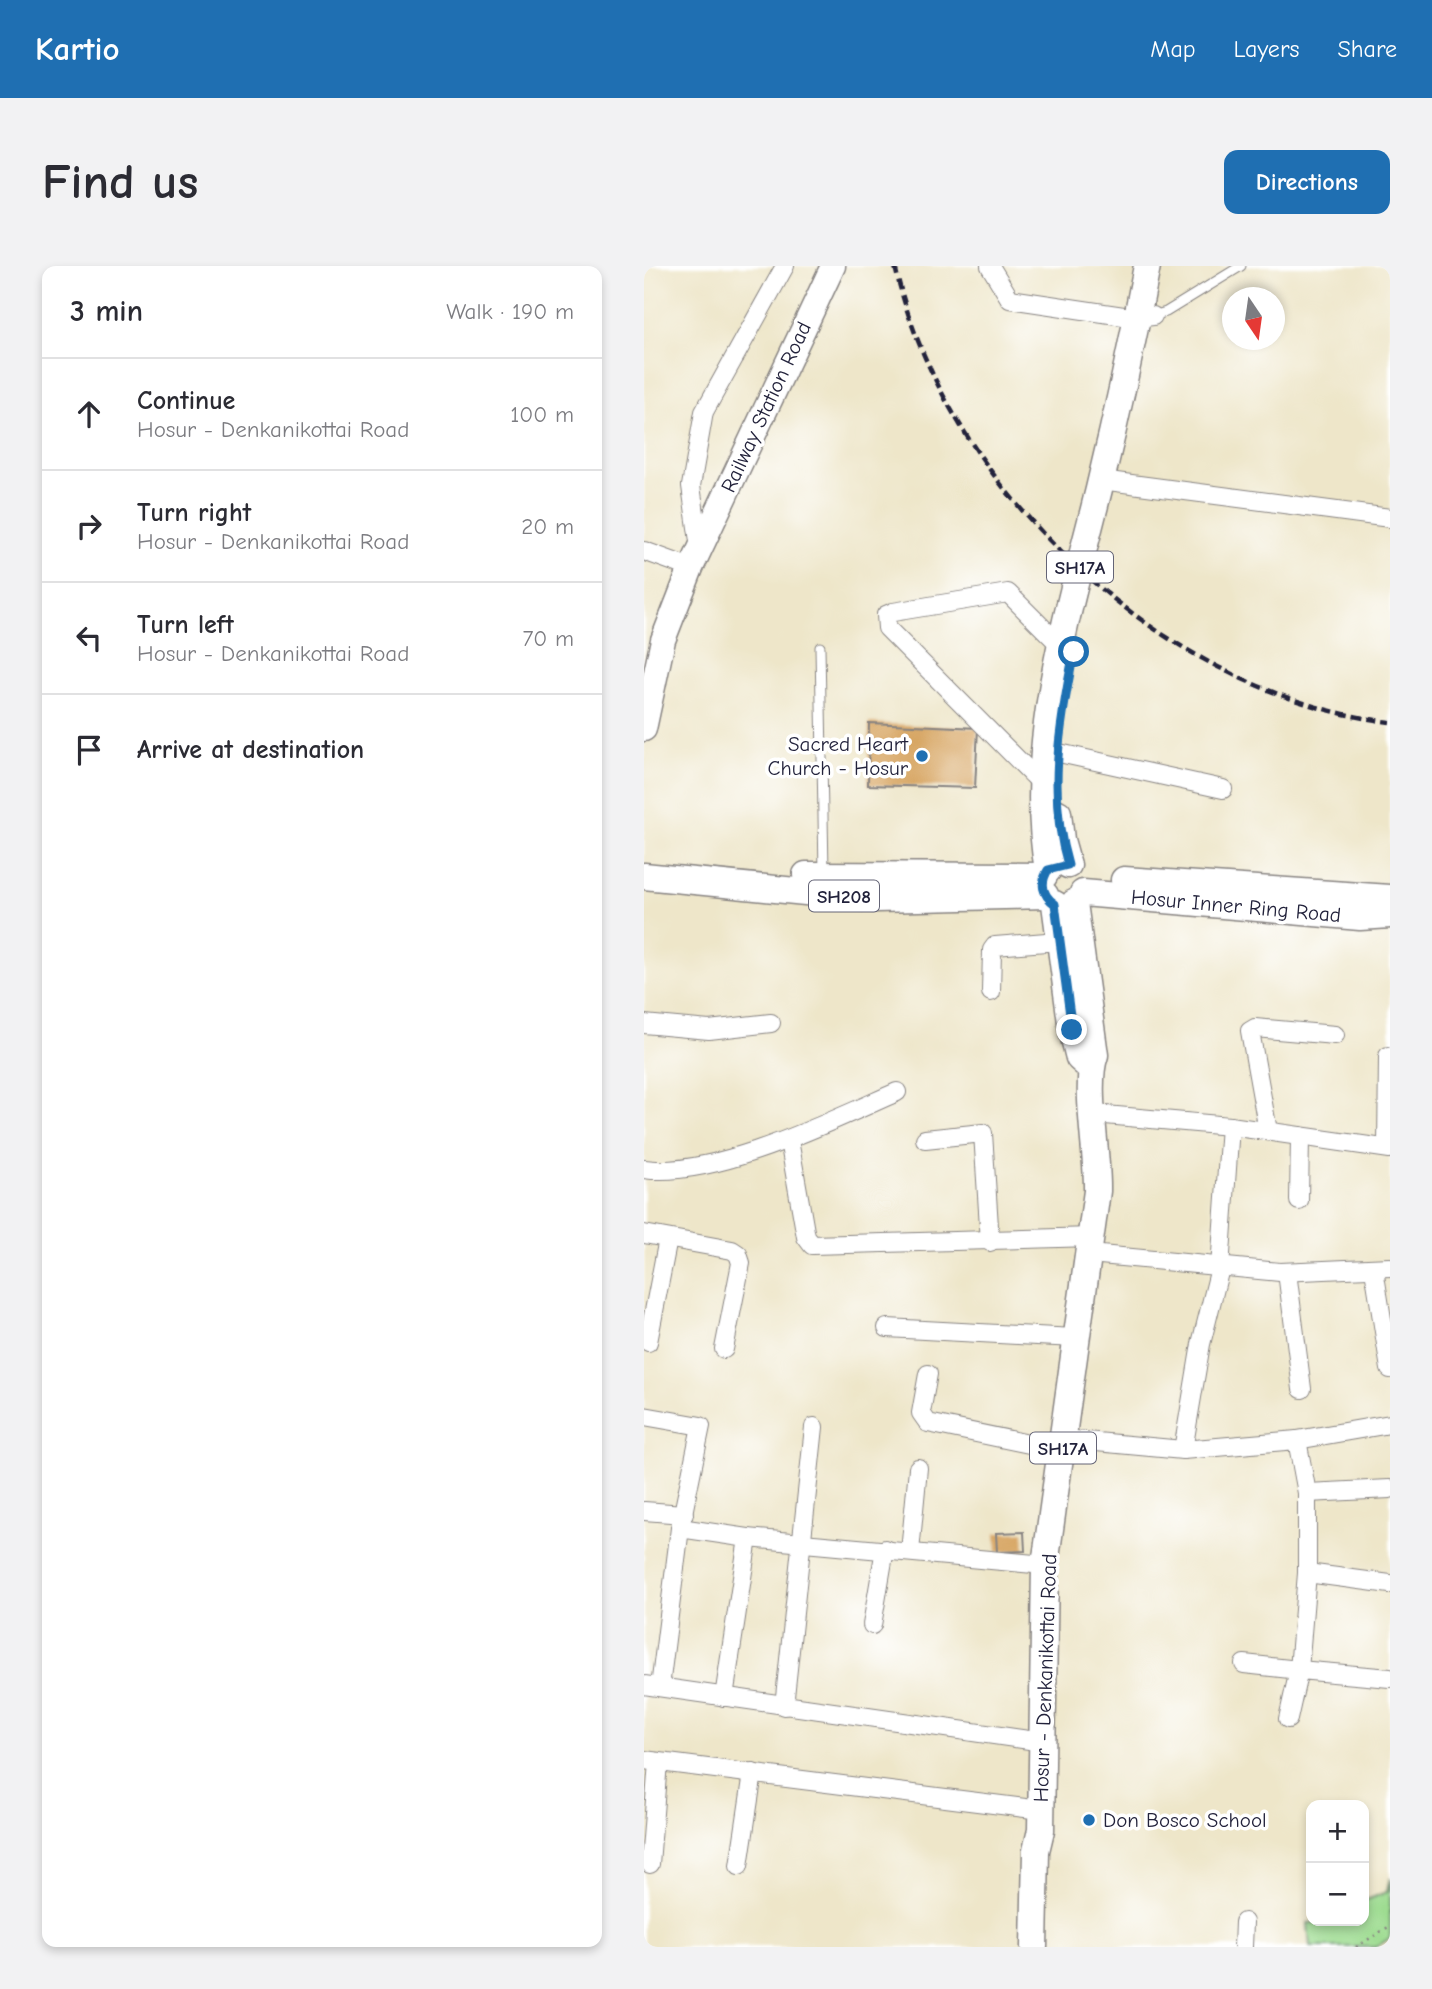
<!DOCTYPE html>
<meta charset="utf-8">
<style>
body{margin:0;font-family:"Comic Neue",sans-serif;background:#f2f2f3;color:#2b2b33}
.controls{position:absolute;right:21px;bottom:21px;display:grid;overflow:hidden;border-radius:14px;box-shadow:0 4px 10px #0003}
.controls button{width:63px;height:63px;display:grid;place-items:center;padding:0;border:0;border-bottom:2px solid #e1e1e2;background:#fff;color:#2b2b33;font:35px sans-serif}
.compass{position:absolute;left:578px;top:21px;width:63px;height:63px;border-radius:50%;background:#fff;box-shadow:0 4px 10px #0003;rotate:167deg}
.stop{position:absolute;width:21px;height:21px;margin:-16px;border:5px solid #1f6fb2;border-radius:50%;background:#fff}
.stop.end{background:#1f6fb2;border-color:#fff;box-shadow:0 2px 7px #0008}
.list{margin:0;padding:0;list-style:none}
h2{display:flex;justify-content:space-between;align-items:center;height:91px;margin:0;padding:0 28px;font-size:30px}
h2 small{font-size:23px;font-weight:400;color:#7c7c81}
.list li{display:grid;grid-template-columns:46px 1fr auto;gap:21px;align-items:center;box-sizing:border-box;height:112px;padding:0 28px;border-top:2px solid #e1e1e2}
.list b{display:block;font-size:26px;white-space:nowrap}
.list p{margin:0;font-size:23px;white-space:nowrap;color:#7c7c81}
.list em{font-size:23px;font-style:normal;color:#7c7c81}
.icon{flex:none;width:38px;height:38px;fill:none;stroke:currentColor;stroke-width:2;stroke-linecap:round;stroke-linejoin:round}
.map{position:relative;flex:none;width:746px;height:1681px;overflow:hidden;border-radius:14px}
header{display:flex;align-items:center;gap:42px;box-sizing:border-box;height:98px;padding:0 35px;background:#1f6fb2;color:#fff}
header strong{font-size:33px}
nav{display:flex;gap:38px;margin-inline-start:auto;font-size:24px}
.intro{display:flex;align-items:center;justify-content:space-between;box-sizing:border-box;height:168px;padding:0 42px}
h1{margin:0;font-size:49px}
.button{padding:18px 32px;border-radius:14px;background:#1f6fb2;color:#fff;font-size:24px;font-weight:700}
main{display:flex;gap:42px;padding:0 42px}
aside{flex:1;background:#fff;border-radius:14px;box-shadow:0 4px 10px #0003}
.map>svg:first-child{display:block}
.green{fill:#9edc91;stroke:#607f66;stroke-width:2}
.building{fill:#d7a562}
.lines{fill:none;stroke-linecap:round;stroke-linejoin:round}
.service-casing{stroke:#888482;stroke-width:11}
.minor-casing{stroke:#888482;stroke-width:20}
.secondary-casing{stroke:#888482;stroke-width:27}
.primary-casing{stroke:#888482;stroke-width:29}
.path{stroke:#888482;stroke-width:2.5;stroke-dasharray:2 5;stroke-linecap:butt}
.service{stroke:#fff;stroke-width:9}
.minor{stroke:#fff;stroke-width:18}
.secondary{stroke:#fff;stroke-width:24}
.primary{stroke:#fff;stroke-width:26}
.rail{stroke:#22223b;stroke-width:4.5;stroke-dasharray:10 5;stroke-linecap:butt}
.route{stroke:#1f6fb2;stroke-width:9}
.poi-dot{fill:#1f6fb2;stroke:#fff;stroke-width:2.5}
.labels{text-anchor:middle;stroke-width:7;stroke-linejoin:round;paint-order:stroke}
.shield{fill:#fff;stroke:#646476;stroke-width:2}
.shield-label{font-size:19px;font-weight:bold;fill:#22223b}
.street-label{font-size:21px;fill:#22223b;stroke:#fff}
.poi-label{font-size:21px;fill:#22223b;stroke:#fff;text-anchor:end}
</style>
<header>
<strong>Kartio</strong>
<nav><a>Map</a><a>Layers</a><a>Share</a></nav>
</header>
<div class="intro"><h1>Find us</h1><a class="button">Directions</a></div>
<main>
<aside>
<h2>3 min<small>Walk · 190 m</small></h2>
<ul class="list">
<li><svg class="icon" aria-label="ahead" viewBox="0 0 24 24"><path d="M12 20V5M6 11l6-6 6 6"/></svg><div><b>Continue</b><p>Hosur - Denkanikottai Road</p></div><em>100 m</em></li>
<li><svg class="icon" aria-label="right" viewBox="0 0 24 24"><path d="M7 20v-9h11M14 6l5 5-5 5"/></svg><div><b>Turn right</b><p>Hosur - Denkanikottai Road</p></div><em>20 m</em></li>
<li><svg class="icon" aria-label="left" viewBox="0 0 24 24"><path d="M17 20v-9H6M10 6l-5 5 5 5"/></svg><div><b>Turn left</b><p>Hosur - Denkanikottai Road</p></div><em>70 m</em></li>
<li><svg class="icon" aria-label="arrive" viewBox="0 0 24 24"><path d="M6 21V4h12l-3 4 3 4H6"/></svg><div><b>Arrive at destination</b></div></li>
</ul>
</aside>
<div class="map">
<svg width="746" height="1681" viewBox="0 0 746 1681">
<rect width="100%" height="100%" fill="#fff"/>
<filter id="ink" filterUnits="userSpaceOnUse"><feTurbulence type="fractalNoise" baseFrequency=".0143" numOctaves="2"/><feDisplacementMap in="SourceGraphic" scale="14" xChannelSelector="R" yChannelSelector="G"/><feConvolveMatrix kernelMatrix="1 2 1 2 8 2 1 2 1" color-interpolation-filters="sRGB"/></filter>
<filter id="wash" filterUnits="userSpaceOnUse"><feTurbulence type="fractalNoise" baseFrequency=".00686" numOctaves="4" result="noise"/><feDisplacementMap in="SourceGraphic" scale="28" xChannelSelector="R" yChannelSelector="G"/><feGaussianBlur stdDeviation="1.57" result="paint"/><feColorMatrix in="noise" values="0 0 0 0 0 0 0 0 0 0 0 0 0 0 0 0 0 1.4 0 .05"/><feComposite in="paint" operator="in"/></filter>
<g filter="url(#wash)">
<rect width="100%" height="100%" fill="#eee6c9"/>
<polygon class="green" points="746,1612 746,1672 732,1681 666,1681 664,1657 720,1655 720,1635 743,1626"/>
<g id="blocks">
<g class="building">
<polygon points="225,457 334,462 331,522 224,519"/>
<polygon points="380,1266 381,1285 353,1286 352,1267"/>
</g>
</g>
</g>
<g filter="url(#ink)">
<use href="#blocks" fill-opacity="0" stroke="#888482" stroke-width="2"/>
<g class="lines">
<defs>
<g id="service">
<polyline points="509,50 522,46 597,0"/>
<polyline points="176,381 180,606"/>
</g>
<g id="minor">
<polyline points="346,0 366,33 493,52 509,50"/>
<polyline points="457,214 746,252"/>
<polyline points="56,282 47,220 60,146 141,0"/>
<polyline points="0,285 47,302"/>
<polyline points="415,487 579,523"/>
<polyline points="396,516 243,362 242,349 249,346 364,327 418,381"/>
<polyline points="347,726 348,684 351,680 415,675"/>
<polyline points="0,758 65,764 127,757"/>
<polyline points="450,848 586,860 746,883"/>
<polyline points="624,865 606,765 611,762 691,769"/>
<polyline points="281,873 339,867 346,976"/>
<polyline points="145,874 162,971 168,979 448,971"/>
<polyline points="743,882 744,790"/>
<path d="M 0,903 C 70,913 189,854 253,826"/>
<polyline points="655,935 656,870"/>
<polyline points="0,968 88,984 94,988 97,997 80,1083"/>
<polyline points="446,988 636,1006 746,1001"/>
<polyline points="730,1003 746,1103"/>
<polyline points="643,1006 658,1123"/>
<polyline points="243,1062 431,1072"/>
<polyline points="4,1076 24,973"/>
<polyline points="284,1108 277,1147 284,1157 419,1185"/>
<polyline points="0,1150 57,1160 36,1262"/>
<polyline points="420,1173 539,1184 653,1174 663,1227 663,1307 655,1404 600,1398"/>
<polyline points="653,1174 746,1158"/>
<polyline points="539,1184 557,1078 576,1002 586,860"/>
<polyline points="663,1227 746,1223"/>
<polyline points="0,1245 40,1248"/>
<polyline points="266,1286 274,1202"/>
<polyline points="663,1307 746,1318"/>
<polyline points="228,1359 241,1283"/>
<polyline points="0,1419 399,1476"/>
<polyline points="16,1421 36,1262 104,1272 401,1299"/>
<polyline points="80,1431 104,1272"/>
<polyline points="140,1440 170,1161"/>
<polyline points="644,1453 655,1404 746,1412"/>
<polyline points="0,1494 397,1544"/>
<polyline points="6,1598 14,1496"/>
<polyline points="95,1600 109,1507"/>
<polyline points="599,1681 600,1656"/>
</g>
<polyline id="secondary" points="0,463 19,374 47,302 189,0"/>
<g id="primary">
<polyline points="414,547 417,574 424,599"/>
<path d="M 404,604 C 382,479 425,345 455,223 C 473,149 489,75 503,0"/>
<polyline points="162,609 400,610"/>
<polyline points="0,610 232,633 401,629"/>
<polyline points="480,614 746,632"/>
<polyline points="439,627 716,651 746,649"/>
<polyline points="411,638 428,764 435,792 445,801"/>
<path d="M 390,1681 L 392,1585 L 397,1564 L 401,1299 L 453,925 C 454,888 440,819 451,789 L 430,637"/>
</g>
</defs>
<use href="#service" class="service-casing"/>
<use href="#minor" class="minor-casing"/>
<use href="#secondary" class="secondary-casing"/>
<use href="#primary" class="primary-casing"/>
<polyline class="path" points="712,1681 746,1660"/>
<use href="#service" class="service"/>
<use href="#minor" class="minor"/>
<use href="#secondary" class="secondary"/>
<use href="#primary" class="primary"/>
<path class="rail" d="M 251,0 C 299,220 521,429 746,456"/>
</g>
</g>
<g class="lines" filter="url(#ink)">
<path class="route" d="M 428,764 L 411,638 C 398,629 396,617 404,604 L 424,599 C 403,529 416,456 430,386"/>
</g>
<g class="poi-dot">
<circle cx="278" cy="490" r="7"/>
<circle cx="445" cy="1554" r="7"/>
</g>
<g class="labels">
<g class="shield">
<rect x="403" y="285.5" width="66" height="31" rx="5"/>
<rect x="165" y="614.5" width="70" height="31" rx="5"/>
<rect x="386" y="1166.5" width="66" height="31" rx="5"/>
</g>
<g class="shield-label">
<text x="436" y="308">SH17A</text>
<text x="200" y="637">SH208</text>
<text x="419" y="1189">SH17A</text>
</g>
<g class="street-label">
<text transform="translate(122 141) rotate(-65)" y="7">Railway Station Road</text>
<text transform="translate(592 640) rotate(5)" y="7">Hosur Inner Ring Road</text>
<text transform="translate(401 1412) rotate(-88)" y="7">Hosur - Denkanikottai Road</text>
</g>
<g class="poi-label">
<text x="264" y="485">Sacred Heart<tspan x="264" dy="24">Church - Hosur</tspan></text>
<text x="459" y="1561" text-anchor="start">Don Bosco School</text>
</g>
</g>
</svg>
<div class="controls">
<button>+</button>
<button>−</button>
</div>
<svg class="compass" viewBox="-18 -18 36 36"><path d="M0-13l5 13h-10z" fill="#e53935"/><path d="M0 13l5-13h-10z" fill="#7c7c81"/></svg>
<div class="stop" style="left:430px;top:386px"></div>
<div class="stop end" style="left:428px;top:764px"></div>
</div>
</main>
